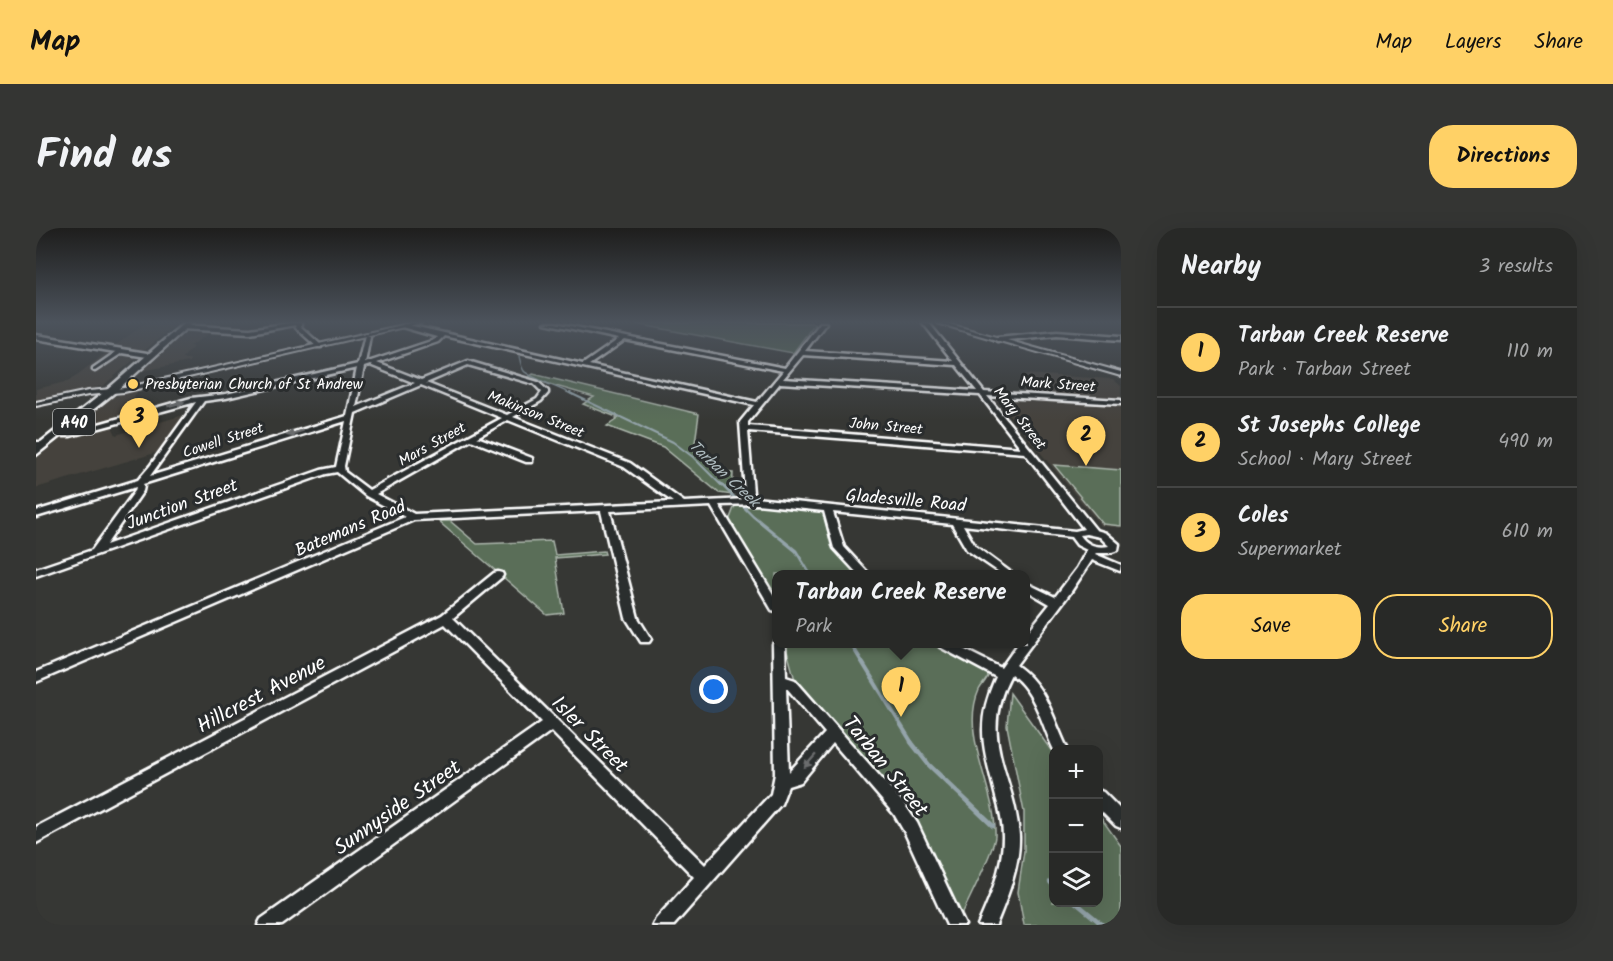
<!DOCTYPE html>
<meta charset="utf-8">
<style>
body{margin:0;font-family:Kalam,sans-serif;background:#343533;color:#f1f3f6}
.controls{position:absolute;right:18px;bottom:18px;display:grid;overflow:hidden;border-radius:12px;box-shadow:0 6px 24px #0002}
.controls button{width:54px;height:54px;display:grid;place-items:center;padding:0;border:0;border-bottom:2px solid #444544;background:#282927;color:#f1f3f6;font:30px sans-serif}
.you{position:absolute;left:678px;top:462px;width:21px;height:21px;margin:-15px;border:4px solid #fff;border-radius:50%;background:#1a73e8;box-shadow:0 0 0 9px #1a73e833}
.badge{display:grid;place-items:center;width:39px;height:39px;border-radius:50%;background:#ffd166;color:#111;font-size:20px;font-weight:700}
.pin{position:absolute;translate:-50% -50px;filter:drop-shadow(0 2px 3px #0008)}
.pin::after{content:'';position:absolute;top:32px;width:21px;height:18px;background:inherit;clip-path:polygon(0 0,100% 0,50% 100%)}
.popup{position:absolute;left:736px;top:342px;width:258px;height:78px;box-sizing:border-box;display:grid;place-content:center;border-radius:12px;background:#282927;filter:drop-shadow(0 2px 4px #0005);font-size:20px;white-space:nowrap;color:#a5a6a7}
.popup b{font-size:22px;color:#f1f3f6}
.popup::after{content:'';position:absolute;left:50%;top:100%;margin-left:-12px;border:12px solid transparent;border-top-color:#282927}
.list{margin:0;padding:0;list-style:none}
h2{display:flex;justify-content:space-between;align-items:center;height:78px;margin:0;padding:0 24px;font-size:26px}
h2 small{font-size:20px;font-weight:400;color:#a5a6a7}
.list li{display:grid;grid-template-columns:39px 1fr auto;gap:18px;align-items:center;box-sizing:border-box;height:90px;padding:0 24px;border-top:2px solid #444544}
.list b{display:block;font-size:22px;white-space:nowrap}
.list p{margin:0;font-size:20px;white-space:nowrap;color:#a5a6a7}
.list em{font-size:20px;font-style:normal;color:#a5a6a7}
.actions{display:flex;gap:12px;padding:18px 24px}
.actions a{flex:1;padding:14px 0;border:2px solid #ffd166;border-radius:24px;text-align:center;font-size:21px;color:#ffd166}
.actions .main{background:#ffd166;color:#111}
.icon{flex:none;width:33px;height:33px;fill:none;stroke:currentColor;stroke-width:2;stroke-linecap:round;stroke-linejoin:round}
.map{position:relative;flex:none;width:1085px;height:697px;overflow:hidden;border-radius:24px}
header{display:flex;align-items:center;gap:36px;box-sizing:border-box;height:84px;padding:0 30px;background:#ffd166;color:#111}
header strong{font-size:28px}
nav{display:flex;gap:33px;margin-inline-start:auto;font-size:21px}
.intro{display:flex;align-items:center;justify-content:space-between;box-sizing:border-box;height:144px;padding:0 36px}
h1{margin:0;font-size:42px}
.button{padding:15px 27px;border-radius:24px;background:#ffd166;color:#111;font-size:21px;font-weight:700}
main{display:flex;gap:36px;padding:0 36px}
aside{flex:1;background:#282927;border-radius:24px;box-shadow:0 6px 24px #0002}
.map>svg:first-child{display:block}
.built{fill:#44423c}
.green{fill:#5a6e59;stroke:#acb6ac;stroke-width:1.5}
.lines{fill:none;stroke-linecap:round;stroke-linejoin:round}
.stream-far4{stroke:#94a4aa;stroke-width:1.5}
.stream-far3{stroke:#94a4aa;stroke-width:2}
.stream-far2{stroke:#94a4aa;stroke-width:3}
.stream-far1{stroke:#94a4aa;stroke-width:4}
.stream{stroke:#94a4aa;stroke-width:4.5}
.minor-casing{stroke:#fff;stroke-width:5}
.major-casing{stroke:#fff;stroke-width:4}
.highway-casing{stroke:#fff;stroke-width:5}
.minor{fill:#2a2d2e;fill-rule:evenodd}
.major{fill:#2a2d2e;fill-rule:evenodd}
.highway{fill:#2a2d2e;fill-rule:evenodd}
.oneway{fill:#6a6c6d}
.poi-dot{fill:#ffd166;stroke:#2a2d2e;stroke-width:2}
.labels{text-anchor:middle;stroke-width:6;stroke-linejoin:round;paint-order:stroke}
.far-poi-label{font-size:15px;fill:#fff;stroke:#2a2d2e;text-anchor:start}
.far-street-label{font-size:15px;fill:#fff;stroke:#2a2d2e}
.shield{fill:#2a2d2e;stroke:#bfc0c0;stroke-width:1.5}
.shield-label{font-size:16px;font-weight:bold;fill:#fff}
.far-water-label{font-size:16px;font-style:italic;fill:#aebbbf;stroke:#2a2d2e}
.street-label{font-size:18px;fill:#fff;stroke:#2a2d2e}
.near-street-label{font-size:21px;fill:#fff;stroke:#2a2d2e}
</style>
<header>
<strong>Map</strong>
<nav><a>Map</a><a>Layers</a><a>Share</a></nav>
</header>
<div class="intro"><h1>Find us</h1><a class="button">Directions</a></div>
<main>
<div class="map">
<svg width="1085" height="697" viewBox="0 0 1085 697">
<rect width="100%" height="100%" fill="#363734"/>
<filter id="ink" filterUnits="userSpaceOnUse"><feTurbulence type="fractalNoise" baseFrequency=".0167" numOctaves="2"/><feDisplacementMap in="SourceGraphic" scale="12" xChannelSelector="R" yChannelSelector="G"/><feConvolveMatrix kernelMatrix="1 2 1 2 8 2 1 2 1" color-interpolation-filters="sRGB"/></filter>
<g filter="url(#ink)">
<g class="built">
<polygon points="109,95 141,95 67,158 0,173 0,161 33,153"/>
<polygon points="160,95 182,95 169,102 177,103 154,118 157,119 146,131 154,131 153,134 106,143"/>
<polygon points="988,146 1077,151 1085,158 1085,172 1009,167"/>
<polygon points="102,162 87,189 73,192 80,207 151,186 126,223 0,260 0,231 76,169"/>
<polygon points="967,170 1085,178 1085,300 1065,298 960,171"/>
</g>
<g class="green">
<polygon points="595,95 779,95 757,125"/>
<polygon points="497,146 663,186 658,222 684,244 697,245 696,267 683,265 627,219 571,198 583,190 547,176 558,169 492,150"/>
<polygon points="1018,237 1085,242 1085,298 1067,296"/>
<polygon points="699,277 726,277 783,283 788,286 795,318 821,346 740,346 740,369 693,293"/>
<polygon points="402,293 414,293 441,316 516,313 519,327 568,323 569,326 519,330 528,385 511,387"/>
<path d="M 749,416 L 900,416 L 953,446 C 951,452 946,456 943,462 C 923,507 961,562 959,608 C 959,622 930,676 923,693 L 877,588 L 759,452 Z"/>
<polygon points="974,465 1017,525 1017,674 1062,674 1063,587 1085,618 1085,697 988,697 982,664 988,623 988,584 971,498"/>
</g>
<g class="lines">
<path class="stream-far4" d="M 483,128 C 484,132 485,139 488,143 C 491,148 528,162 537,167"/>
<polyline class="stream-far3" points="534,165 637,214 657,229 685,257"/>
<polyline class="stream-far2" points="684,255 717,288 760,323 774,346"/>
<polyline class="stream-far1" points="815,416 876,515"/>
<g class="stream">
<polyline points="875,514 893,537 957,598"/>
<polyline points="1014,654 1017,657"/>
<polyline points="1039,674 1067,697"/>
</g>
<defs>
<g id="minor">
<polygon points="253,95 265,95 265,99 285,117 285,119 281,119 260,100 259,97 214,105 147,101 144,99 147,97 214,101"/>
<path d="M 509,95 L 519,95 L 749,140 L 784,95 L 790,95 L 769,123 L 917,133 L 887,95 L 893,95 L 948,164 L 1085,172 L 1085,176 L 951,168 L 1060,302 L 1070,305 L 1083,316 L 1082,322 L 1073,325 L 1060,325 L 1059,326 L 1085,337 L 1084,343 L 1056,332 L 1034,365 L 980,437 C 1011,459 1016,489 1032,522 L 1018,522 C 1005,494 1000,465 975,446 C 940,512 979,545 983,608 C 984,638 971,670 960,697 L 942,697 C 954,670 967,640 967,609 C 967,596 964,582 960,569 C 948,520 938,497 960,449 L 904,419 L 902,416 L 917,416 L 965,440 L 982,416 L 990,416 L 990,406 L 1014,376 L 990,362 L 990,355 L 1019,369 L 1041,340 L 1051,322 L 1041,317 L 1035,309 L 927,297 L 939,318 L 977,346 L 966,346 L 931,322 L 916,296 L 797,284 L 808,319 L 833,346 L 822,346 L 798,320 L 788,283 L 721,276 L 683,277 L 740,371 L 740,383 L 736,382 L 675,278 L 574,283 L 602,390 L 615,411 L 613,414 L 605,414 L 590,390 L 565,283 L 378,292 L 0,454 L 0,444 L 369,289 L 330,268 L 301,244 L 290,246 L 0,348 L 0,341 L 56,322 L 99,263 L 100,259 L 0,289 L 0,283 L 102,252 L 114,238 L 160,174 L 34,208 L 20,208 L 20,204 L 34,204 L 155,170 L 190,166 L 322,136 L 329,107 L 334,108 L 329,135 L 398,112 L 401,109 L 366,99 L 365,98 L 368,96 L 547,136 L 583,111 ZM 408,108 L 718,177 L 704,194 L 709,265 L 711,271 L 648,274 L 594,235 L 477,189 L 505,173 L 512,165 L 512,163 L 502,154 L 432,133 L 385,152 L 341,135 L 402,114 ZM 589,112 L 747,143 L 721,174 L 553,137 ZM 767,127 L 920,137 L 941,163 L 747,151 ZM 334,137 L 379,155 L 320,179 L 328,139 ZM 432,137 L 498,156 L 506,164 L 501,171 L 471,187 L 390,155 ZM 321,140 L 311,188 L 114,248 L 168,173 L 190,170 ZM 744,155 L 944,167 L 985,220 L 712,198 L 712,194 ZM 385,157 L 466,190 L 333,262 L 309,244 L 308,238 L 319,185 ZM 472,192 L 588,239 L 637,274 L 378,286 L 340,266 L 435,212 L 490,234 L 496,234 L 496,230 L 441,209 ZM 310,193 L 300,239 L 285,242 L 70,317 L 107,263 L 108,258 L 107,256 ZM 712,203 L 989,225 L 1048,301 L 1039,303 L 719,270 L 717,265 ZM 1050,306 L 1064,309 L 1073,318 C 1062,320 1051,318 1044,307 Z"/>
<polygon points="1021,103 1085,108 1085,112 1021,107 961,113 958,111 961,109"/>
<polygon points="0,107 111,125 114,127 111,129 86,125 59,143 57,142 57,140 80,124 0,111"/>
<polygon points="0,214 5,214 6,216 0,218"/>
<path d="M 462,344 L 466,345 L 467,347 L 466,349 L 417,390 L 669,637 L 735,566 L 739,546 L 737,416 L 740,412 L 740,416 L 749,416 L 750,449 L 759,452 L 868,576 L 881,595 L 929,697 L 911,697 L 869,605 L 858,586 L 797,515 L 765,554 L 752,558 L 745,576 L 638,697 L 617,697 L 620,691 L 658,649 L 515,503 L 246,697 L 222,697 L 225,691 L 506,494 L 409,396 L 0,615 L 0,599 L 406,387 L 458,345 ZM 750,459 L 789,505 L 753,544 Z"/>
<polygon points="1062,562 1067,564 1085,582 1085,600 1080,598 1062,580"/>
</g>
<g id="major">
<polygon points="375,95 385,95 88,164 52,167 0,178 0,174 52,163 88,160"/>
<polygon points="901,95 910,95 1085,144 1085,148"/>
</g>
<polygon id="highway" points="148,95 156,95 78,165 0,227 0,218 72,161"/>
</defs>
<use href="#minor" class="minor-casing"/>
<use href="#major" class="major-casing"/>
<use href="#highway" class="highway-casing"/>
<use href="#minor" class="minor"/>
<use href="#major" class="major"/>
<use href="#highway" class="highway"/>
</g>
<defs><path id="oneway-solid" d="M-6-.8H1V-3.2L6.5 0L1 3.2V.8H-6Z" transform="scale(1.5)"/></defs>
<g class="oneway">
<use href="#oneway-solid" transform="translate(140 176) rotate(-15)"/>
<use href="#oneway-solid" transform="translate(259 205) rotate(163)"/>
<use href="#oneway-solid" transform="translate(774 533) rotate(131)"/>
</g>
</g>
<linearGradient id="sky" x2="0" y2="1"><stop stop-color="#1e1e1d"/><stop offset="0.49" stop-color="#4c535c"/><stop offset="1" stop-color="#4c535c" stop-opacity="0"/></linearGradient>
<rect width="1085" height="192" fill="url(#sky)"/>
<circle class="poi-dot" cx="97" cy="156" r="6"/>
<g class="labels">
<g class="far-poi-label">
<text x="109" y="161">Presbyterian Church of St Andrew</text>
</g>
<g class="far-street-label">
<text transform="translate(1022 156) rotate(4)" y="5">Mark Street</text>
<text transform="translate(500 186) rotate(22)" y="5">Makinson Street</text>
<text transform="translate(984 190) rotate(52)" y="5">Mary Street</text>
<text transform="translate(850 198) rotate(5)" y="5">John Street</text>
<text transform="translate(187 212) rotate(-18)" y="5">Cowell Street</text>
<text transform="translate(396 216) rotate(-29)" y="5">Mars Street</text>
</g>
<rect class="shield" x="17" y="181" width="42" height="26" rx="4.5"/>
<g class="shield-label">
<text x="38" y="200">A40</text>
</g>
<g class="far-water-label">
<text transform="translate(689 245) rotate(43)" y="6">Tarban Creek</text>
</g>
<g class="street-label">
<text transform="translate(870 272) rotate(5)" y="6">Gladesville Road</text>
<text transform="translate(146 276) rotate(-20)" y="6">Junction Street</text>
<text transform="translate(314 300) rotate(-23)" y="6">Batemans Road</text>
</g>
<g class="near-street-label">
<text transform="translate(225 466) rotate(-28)" y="7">Hillcrest Avenue</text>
<text transform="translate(554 506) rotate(45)" y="7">Isler Street</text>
<text transform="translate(850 538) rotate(51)" y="7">Tarban Street</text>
<text transform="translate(361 579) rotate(-35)" y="7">Sunnyside Street</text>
</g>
</g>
</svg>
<div class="controls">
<button>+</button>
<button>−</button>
<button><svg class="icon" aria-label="layers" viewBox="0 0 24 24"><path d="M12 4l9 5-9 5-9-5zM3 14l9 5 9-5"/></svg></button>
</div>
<div class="you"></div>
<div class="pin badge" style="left:865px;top:489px">1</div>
<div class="popup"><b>Tarban Creek Reserve</b>Park</div>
<div class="pin badge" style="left:1050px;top:238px">2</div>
<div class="pin badge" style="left:103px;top:220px">3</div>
</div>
<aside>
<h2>Nearby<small>3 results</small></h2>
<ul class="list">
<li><span class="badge">1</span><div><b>Tarban Creek Reserve</b><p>Park · Tarban Street</p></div><em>110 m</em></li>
<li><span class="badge">2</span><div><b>St Josephs College</b><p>School · Mary Street</p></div><em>490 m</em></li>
<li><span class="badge">3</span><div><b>Coles</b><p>Supermarket</p></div><em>610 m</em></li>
</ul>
<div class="actions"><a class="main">Save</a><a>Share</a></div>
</aside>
</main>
